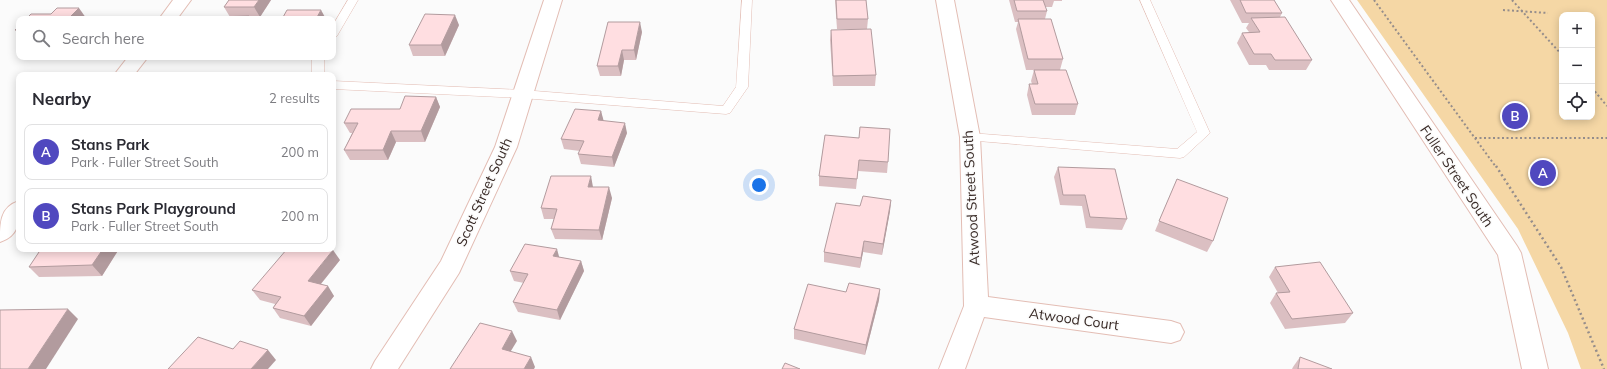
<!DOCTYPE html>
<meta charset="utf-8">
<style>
body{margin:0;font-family:Mulish,sans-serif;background:#f2f2f3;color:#2b2b33}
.controls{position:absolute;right:12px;top:12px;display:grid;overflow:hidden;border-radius:8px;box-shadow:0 2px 10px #0003}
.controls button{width:36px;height:36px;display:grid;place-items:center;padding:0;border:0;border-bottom:1px solid #e1e1e2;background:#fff;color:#2b2b33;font:20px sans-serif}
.you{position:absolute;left:759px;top:185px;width:14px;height:14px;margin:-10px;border:3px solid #fff;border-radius:50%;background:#1a73e8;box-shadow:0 0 0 6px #1a73e833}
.badge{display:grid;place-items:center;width:26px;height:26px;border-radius:50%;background:#5048bf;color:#fff;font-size:13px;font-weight:700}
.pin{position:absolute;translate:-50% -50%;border:2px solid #fff;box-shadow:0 1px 4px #0006}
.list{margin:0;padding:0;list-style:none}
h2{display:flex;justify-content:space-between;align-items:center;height:52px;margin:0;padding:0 16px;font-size:17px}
h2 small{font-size:13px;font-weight:400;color:#7c7c81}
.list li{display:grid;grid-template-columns:26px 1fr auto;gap:12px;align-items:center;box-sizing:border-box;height:56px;margin:0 8px 8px;padding:0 8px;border:1px solid #e1e1e2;border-radius:8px}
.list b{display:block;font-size:15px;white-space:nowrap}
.list p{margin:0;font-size:13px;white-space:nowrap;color:#7c7c81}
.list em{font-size:13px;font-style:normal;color:#7c7c81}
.icon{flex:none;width:22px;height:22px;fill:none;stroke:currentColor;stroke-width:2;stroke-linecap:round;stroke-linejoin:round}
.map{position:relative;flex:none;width:1607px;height:369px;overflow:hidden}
.search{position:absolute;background:#fff;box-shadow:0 2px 10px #0003;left:16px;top:16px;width:320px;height:44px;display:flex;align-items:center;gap:10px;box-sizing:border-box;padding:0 14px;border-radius:8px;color:#7c7c81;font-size:15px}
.panel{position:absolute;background:#fff;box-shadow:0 2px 10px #0003;left:16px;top:72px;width:320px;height:180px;border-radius:8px}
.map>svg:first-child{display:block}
.green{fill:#f5d7a5;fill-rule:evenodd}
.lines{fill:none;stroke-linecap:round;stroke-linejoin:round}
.service-casing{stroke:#e3bdb4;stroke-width:1}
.minor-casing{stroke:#e3bdb4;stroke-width:2}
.tertiary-casing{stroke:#e3bdb4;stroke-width:2}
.path-far1{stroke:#958d8b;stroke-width:2;stroke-dasharray:2 2.5;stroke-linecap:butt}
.path{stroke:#958d8b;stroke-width:2.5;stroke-dasharray:2 3;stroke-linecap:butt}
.service{fill:#fff;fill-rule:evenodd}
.minor{fill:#fff;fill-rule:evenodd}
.tertiary{fill:#fff;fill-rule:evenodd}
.wall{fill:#dbbfc2}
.shaded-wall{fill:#b29b9e}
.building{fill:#ffdee1;stroke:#b29b9e}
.labels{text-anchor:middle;stroke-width:3;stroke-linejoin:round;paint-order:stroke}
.street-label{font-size:14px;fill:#382a26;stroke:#fbfbfb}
</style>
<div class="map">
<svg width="1607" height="369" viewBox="0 0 1607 369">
<rect width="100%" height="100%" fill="#fbfbfb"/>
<path class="green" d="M 1357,0 L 1607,0 L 1607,369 L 1581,369 L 1568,333 L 1518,229 ZM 1562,15 L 1592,15 L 1592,117 L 1562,117 Z"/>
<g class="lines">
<defs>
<g id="service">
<polygon points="348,0 358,0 337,36 333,37 333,25"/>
<polygon points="742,0 752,0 748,87 730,113 726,114 522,98 333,89 333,81 522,90 723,106 736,87"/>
<polygon points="1140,0 1150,0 1210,133 1184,157 1180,158 966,140 964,137 966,134 970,133 1177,149 1197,132"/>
<polygon points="314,57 326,57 324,60 324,75 312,75 312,60"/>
</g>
<g id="minor">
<polygon points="173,0 191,0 177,19 159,19"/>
<polygon points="544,0 562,0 517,147 459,273 398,369 371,369 375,361 441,261 495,147"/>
<polygon points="936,0 954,0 980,137 988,297 1171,321 1180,324 1184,332 1180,340 1171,343 984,317 965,369 939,369 964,306 960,137"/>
<polygon points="128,57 148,57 134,75 114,75"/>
<path d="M 19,201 C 19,219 21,235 0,242 C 0,223 0,207 19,201 Z"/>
</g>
<polygon id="tertiary" points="1331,0 1349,0 1517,246 1521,253 1548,369 1522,369 1498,255"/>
</defs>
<use href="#service" class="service-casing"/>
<use href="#minor" class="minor-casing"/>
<use href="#tertiary" class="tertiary-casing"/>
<g class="path-far1">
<polyline points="1374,0 1496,167"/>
<polyline points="1512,0 1562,55"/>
<polyline points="1503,10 1548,13"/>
<polyline points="1592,88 1607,106"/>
<polyline points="1475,138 1607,138"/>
</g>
<polyline class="path" points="1496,166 1561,267 1604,369"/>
<use href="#service" class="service"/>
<use href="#minor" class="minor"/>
<use href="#tertiary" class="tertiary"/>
</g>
<g class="wall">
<polygon points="229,0 271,0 260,17 250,17 251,19 216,19 230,17 224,7"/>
<polygon points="835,0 866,0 868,19 867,29 837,29"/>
<polygon points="1009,0 1062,0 1062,1 1054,1 1052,7 1045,7 1047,11 1045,19 1063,59 1060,70 1078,104 1075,115 1032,115 1027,95 1029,84 1032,84 1031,81 1034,70 1056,70 1026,70 1016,29 1018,22 1015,22"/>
<polygon points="1230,0 1274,0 1282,13 1280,17 1312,60 1306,70 1269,70 1266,65 1249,65 1237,43 1242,33 1249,32 1246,28 1249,23 1242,23"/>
<polygon points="459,25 445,56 413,56 409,45"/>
<polygon points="19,26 19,34 15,30"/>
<polygon points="831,30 876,75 875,86 833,86 830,40"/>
<polygon points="642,32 636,60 624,60 621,76 600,76 597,66"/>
<polygon points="436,97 440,107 425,142 396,142 388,160 350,160 344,150 352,133 350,133 344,123 400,109"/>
<polygon points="601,111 603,121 627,133 614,167 581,164 578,154 580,151 564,149 561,139"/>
<polygon points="825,135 888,162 887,173 858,171 856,189 819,186 819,176"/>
<polygon points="1058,167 1127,219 1122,230 1086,228 1082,206 1060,205 1054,177"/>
<polygon points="1177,179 1213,241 1207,252 1155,231"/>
<polygon points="593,187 612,198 602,240 555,239 551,229 554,219 544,219 541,208"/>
<polygon points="891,200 890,211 882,255 863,252 860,268 824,262 824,252 860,206"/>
<polygon points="41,249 119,249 102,276 39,277 29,267"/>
<polygon points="559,257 581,261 584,271 560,320 518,312 513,302 524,283 514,281 510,271"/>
<polygon points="340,260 321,284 334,296 311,326 280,318 273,308 275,304 260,300 252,290"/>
<polygon points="1275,267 1353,313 1345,323 1285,329 1270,303 1276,293 1278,293 1269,277"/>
<polygon points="880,289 879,300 865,355 794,339 794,329"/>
<polygon points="1300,357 1298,369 1292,369 1293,367"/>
</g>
<g class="shaded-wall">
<polygon points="259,0 271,0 260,17 254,7"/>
<polygon points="79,8 86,18 86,19 68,19"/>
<polygon points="321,10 326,19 316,19"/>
<polygon points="455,15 459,25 445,56 441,45"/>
<polygon points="640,22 642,32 636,60 634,50"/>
<polygon points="622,50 624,60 621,76 618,66"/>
<polygon points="436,97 440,107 425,142 421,131"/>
<polygon points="601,111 604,122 598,120"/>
<polygon points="625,123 627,133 614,167 612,157"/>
<polygon points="391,131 396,142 388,160 383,150"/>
<polygon points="591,176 593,187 591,198 588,187"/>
<polygon points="609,187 612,198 602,240 599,230"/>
<polygon points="891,200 890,211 882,255 883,244"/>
<polygon points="864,241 863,252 860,268 861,258"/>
<polygon points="103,249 119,249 102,276 92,265"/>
<polygon points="557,249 560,260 553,256"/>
<polygon points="333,250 340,260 315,291 308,281"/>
<polygon points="581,261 584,271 560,320 557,310"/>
<polygon points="328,286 334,296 311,326 304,316"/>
<polygon points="880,289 879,300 865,355 866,345"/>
<polygon points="68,309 78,319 46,369 28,369"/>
<polygon points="512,331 517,341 506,359 502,349"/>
<polygon points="268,350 276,360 268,369 251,369"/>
<polygon points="531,357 535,367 534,369 524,369"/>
</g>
<g class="building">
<polygon points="229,0 259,0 254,7 224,7"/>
<polygon points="836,0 866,0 868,19 837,19"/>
<polygon points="1014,0 1043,0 1047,11 1017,11"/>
<polygon points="1240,0 1274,0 1282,13 1246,13"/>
<polygon points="57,8 79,8 68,19 26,19 31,14 51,14"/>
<polygon points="287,10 321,10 316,19 282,19"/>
<polygon points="425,14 455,15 441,45 409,45"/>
<polygon points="249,16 248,19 216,19 217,17"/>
<polygon points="1285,17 1312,60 1275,60 1271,54 1254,54 1242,33 1260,32 1251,18"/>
<polygon points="1018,19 1051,19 1063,59 1028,59"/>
<polygon points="608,22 640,22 634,50 622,50 618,66 597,66"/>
<polygon points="19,26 19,30 15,30"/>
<polygon points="871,29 876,75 833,76 831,30"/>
<polygon points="1034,70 1066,70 1078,104 1035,104 1029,84 1038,84"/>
<polygon points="405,96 436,97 421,131 391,131 383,150 344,150 358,123 344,123 351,109 400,109"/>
<polygon points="575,109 601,111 598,120 625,123 612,157 578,154 584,141 561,139"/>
<polygon points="860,127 890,129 888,162 859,160 857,179 819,176 825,135 859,138"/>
<polygon points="1058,167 1115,169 1127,219 1090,217 1085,195 1063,195"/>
<polygon points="551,176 591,176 588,187 609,187 599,230 551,229 557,209 541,208"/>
<polygon points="1177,179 1228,198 1213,241 1159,221"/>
<polygon points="863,196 891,200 883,244 864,241 861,258 824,252 836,203 860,206"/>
<polygon points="525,244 557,249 553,256 581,261 557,310 513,302 528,274 510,271"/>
<polygon points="41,249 103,249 92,265 29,267"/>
<polygon points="287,249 330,249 333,250 308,281 328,286 304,316 273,308 281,297 252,290"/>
<polygon points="1320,262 1353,313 1292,319 1276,293 1290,292 1275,267"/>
<polygon points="849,283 880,289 866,345 794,329 808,284 846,292"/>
<polygon points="68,309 28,369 0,369 0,310"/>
<polygon points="480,323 512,331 502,349 531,357 524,369 450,369"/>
<polygon points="198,337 233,349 240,341 268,350 251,369 168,369"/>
<polygon points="1300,357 1332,369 1298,369"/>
<polygon points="785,363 800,369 782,369"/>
</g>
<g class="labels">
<g class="street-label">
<text transform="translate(1457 176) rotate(56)" y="5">Fuller Street South</text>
<text transform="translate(484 192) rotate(-66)" y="5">Scott Street South</text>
<text transform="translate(971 198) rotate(-93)" y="5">Atwood Street South</text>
<text transform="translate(1074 319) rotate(8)" y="5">Atwood Court</text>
</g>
</g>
</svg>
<div class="controls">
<button>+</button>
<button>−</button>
<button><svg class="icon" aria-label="locate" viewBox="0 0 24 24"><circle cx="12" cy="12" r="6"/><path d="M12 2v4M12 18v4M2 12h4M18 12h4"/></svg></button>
</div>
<div class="you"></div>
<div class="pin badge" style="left:1543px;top:173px">A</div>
<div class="pin badge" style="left:1515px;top:116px">B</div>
<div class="search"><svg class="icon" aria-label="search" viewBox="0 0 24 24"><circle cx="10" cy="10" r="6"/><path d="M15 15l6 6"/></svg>Search here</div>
<section class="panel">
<h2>Nearby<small>2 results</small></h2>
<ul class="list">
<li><span class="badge">A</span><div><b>Stans Park</b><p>Park · Fuller Street South</p></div><em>200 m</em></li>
<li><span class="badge">B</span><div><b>Stans Park Playground</b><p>Park · Fuller Street South</p></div><em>200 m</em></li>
</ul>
</section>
</div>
